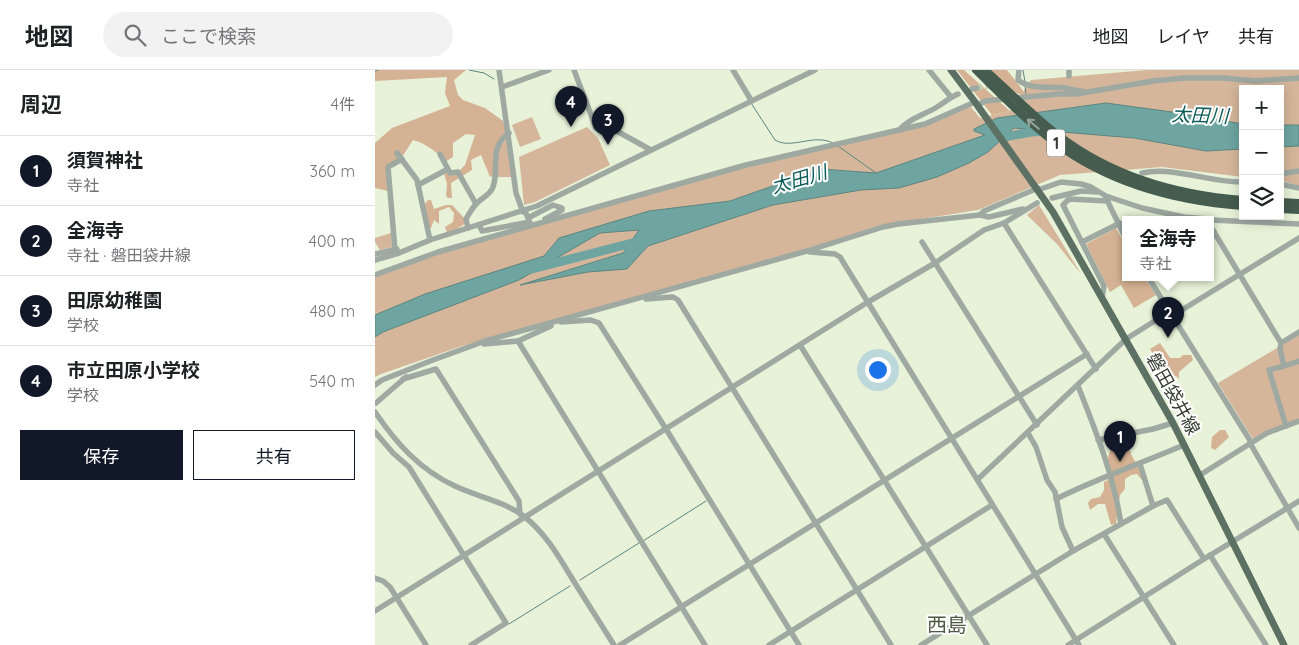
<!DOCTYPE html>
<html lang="ja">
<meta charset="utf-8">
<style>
body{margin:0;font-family:Quicksand,"Noto Sans JP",sans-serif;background:#f2f2f2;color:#202124}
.controls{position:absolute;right:15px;top:15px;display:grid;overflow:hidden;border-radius:0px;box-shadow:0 2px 12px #0003}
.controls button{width:45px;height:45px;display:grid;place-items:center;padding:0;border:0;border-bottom:1px solid #e0e0e0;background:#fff;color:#202124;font:25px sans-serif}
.you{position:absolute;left:502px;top:299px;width:18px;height:18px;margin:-12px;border:4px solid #fff;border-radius:50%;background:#1a73e8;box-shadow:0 0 0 8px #1a73e833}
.badge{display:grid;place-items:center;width:32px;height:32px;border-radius:50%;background:#111827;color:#fff;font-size:16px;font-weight:700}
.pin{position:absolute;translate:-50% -41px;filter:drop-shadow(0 1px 2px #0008)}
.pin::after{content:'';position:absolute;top:26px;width:18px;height:15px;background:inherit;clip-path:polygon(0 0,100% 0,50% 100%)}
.popup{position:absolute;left:747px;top:146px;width:92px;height:65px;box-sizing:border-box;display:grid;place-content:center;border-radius:0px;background:#fff;filter:drop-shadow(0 1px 4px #0005);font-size:16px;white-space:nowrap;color:#757577}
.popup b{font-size:19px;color:#202124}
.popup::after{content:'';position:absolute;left:50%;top:100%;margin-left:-10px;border:10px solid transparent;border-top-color:#fff}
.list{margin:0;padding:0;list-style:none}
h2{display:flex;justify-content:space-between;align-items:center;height:65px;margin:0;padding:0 20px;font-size:21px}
h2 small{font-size:16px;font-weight:400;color:#757577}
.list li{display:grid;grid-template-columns:32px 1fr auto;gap:15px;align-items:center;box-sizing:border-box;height:70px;padding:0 20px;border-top:1px solid #e0e0e0}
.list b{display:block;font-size:19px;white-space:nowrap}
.list p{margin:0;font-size:16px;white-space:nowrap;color:#757577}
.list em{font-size:16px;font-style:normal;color:#757577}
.actions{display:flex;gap:10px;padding:15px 20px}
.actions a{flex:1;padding:11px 0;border:1px solid #111827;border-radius:0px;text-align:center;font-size:18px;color:#111827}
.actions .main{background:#111827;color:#fff}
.icon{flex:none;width:28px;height:28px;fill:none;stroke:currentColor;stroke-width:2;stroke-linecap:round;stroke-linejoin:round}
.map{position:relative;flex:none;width:924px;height:575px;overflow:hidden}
header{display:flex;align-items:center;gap:30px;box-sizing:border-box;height:70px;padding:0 25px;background:#fff;border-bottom:1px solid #e0e0e0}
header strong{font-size:24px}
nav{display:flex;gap:28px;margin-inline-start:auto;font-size:18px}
.search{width:350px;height:45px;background:#f2f2f2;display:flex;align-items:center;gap:12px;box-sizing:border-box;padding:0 18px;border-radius:28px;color:#757577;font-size:19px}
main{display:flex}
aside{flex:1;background:#fff}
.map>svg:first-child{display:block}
.green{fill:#d5b69b}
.forest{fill:#d5b293}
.water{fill:#6ea5a1;stroke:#5d857f}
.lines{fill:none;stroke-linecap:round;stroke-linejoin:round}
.stream{stroke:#5d857f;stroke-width:1}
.river{stroke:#6ea5a1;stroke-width:9}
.minor-tunnel{stroke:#c4cdb6;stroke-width:5.5;stroke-dasharray:5.5 3;stroke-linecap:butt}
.minor{stroke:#9ea9a2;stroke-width:5.5}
.major{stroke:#5d7064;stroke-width:7}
.highway{stroke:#455c4e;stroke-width:8}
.oneway{stroke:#99a59e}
.labels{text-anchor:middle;stroke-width:4;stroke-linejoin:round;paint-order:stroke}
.shield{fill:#fff;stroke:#72756e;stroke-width:1}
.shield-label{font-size:16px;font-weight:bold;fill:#363a30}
.street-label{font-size:18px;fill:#363a30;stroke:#fff}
.water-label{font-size:19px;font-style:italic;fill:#0c5c58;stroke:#fff}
.quarter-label{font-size:20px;fill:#505944;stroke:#fff}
</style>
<header>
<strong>地図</strong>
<div class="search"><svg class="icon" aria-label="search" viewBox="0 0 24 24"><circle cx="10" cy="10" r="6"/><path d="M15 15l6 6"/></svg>ここで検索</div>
<nav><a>地図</a><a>レイヤ</a><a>共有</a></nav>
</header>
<main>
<aside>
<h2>周辺<small>4件</small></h2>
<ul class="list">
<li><span class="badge">1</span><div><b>須賀神社</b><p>寺社</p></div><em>360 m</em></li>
<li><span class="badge">2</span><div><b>全海寺</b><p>寺社 · 磐田袋井線</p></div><em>400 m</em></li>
<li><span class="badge">3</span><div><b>田原幼稚園</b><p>学校</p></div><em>480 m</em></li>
<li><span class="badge">4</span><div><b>市立田原小学校</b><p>学校</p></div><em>540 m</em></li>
</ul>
<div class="actions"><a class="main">保存</a><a>共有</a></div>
</aside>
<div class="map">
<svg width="924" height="575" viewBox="0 0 924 575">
<rect width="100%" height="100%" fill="#e7f2d8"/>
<g class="green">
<polygon points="772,0 924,0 924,116 905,110 905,19 868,19 868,107 787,97 685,105 603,140 515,154 239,235 87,276 6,304 0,307 0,205 60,183 429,81 550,54 596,37 605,48 635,41 656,10"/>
<polygon points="157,47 166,69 145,77 137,55"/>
<polygon points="212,57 223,68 235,95 160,132 149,135 144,87"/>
<polygon points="132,68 138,107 120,107 120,83"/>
<polygon points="664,135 706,204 682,174 652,145"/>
<polygon points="16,163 17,177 5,180 0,172 0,168"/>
<polygon points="924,265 924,350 878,369 843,313"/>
</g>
<g class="forest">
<path d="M 0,0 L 91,0 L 79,10 L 83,25 L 88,30 L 110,38 L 128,51 L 131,61 L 121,82 L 120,105 L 115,107 L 106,85 L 96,90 L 97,100 L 76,113 L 77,128 L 73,128 L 71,126 L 72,114 L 69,103 L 83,102 L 90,95 L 100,65 L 91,64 L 78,73 L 78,87 L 70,92 C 63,82 50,73 38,70 L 25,90 L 13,97 L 13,121 L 0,118 L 0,73 L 17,58 L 75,36 L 70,23 L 72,7 L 0,11 Z"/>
<polygon points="582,0 589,0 635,41 617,45"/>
<polygon points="613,0 632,0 647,19 650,26 641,23"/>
<polygon points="53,130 56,130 59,139 71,135 77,135 89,148 91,153 73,165 70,157 78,152 79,143 74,137 64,141 64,154 59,150 56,158 53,158 48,136"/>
<polygon points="741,158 750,174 750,207 769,207 781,225 759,238 746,215 735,222 711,174"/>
<polygon points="785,273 795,288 805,288 808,285 816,285 818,290 804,302 804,309 801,306 783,311 781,305 784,295 775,279"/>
<polygon points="845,360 850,360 854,367 840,380 836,378 837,367"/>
<path d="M 745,375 L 755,381 C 758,391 766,398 770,408 L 767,410 L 762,404 L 756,405 L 750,409 L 750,419 L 745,425 L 741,454 L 736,455 L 730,434 L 723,434 L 715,440 L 713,433 L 716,429 L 725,427 L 729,420 L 729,412 L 733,410 L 733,387 L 736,378 Z"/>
</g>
<g class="water">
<polygon points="731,33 797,42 868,54 868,79 831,81 759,68 639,58 613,82 594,93 562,107 524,118 486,120 398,135 273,176 252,199 213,202 145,215 248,183 264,160 225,163 144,210 8,262 0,267 0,245 50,224 169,186 184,168 274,141 355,131 446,99 501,103 610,65 599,61 599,59 622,48"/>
<polygon points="905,55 924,55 924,76 905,77"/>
</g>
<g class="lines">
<g class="stream">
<polyline points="94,0 109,3 119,9"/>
<polyline points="648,0 650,12"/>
<polyline points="0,1 3,0"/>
<polyline points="650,16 651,24"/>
<path d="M 376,33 L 400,70 C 417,80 438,63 458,73"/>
<polyline points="463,76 501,103"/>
<polyline points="268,471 331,431"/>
<polyline points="205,510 264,473"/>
<polyline points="134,554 195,516"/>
</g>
<g class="river">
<polyline points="619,69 656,62 673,61"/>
<polyline points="157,199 265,171"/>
</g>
<polyline class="minor-tunnel" points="602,18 617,15"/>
<g class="minor">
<polyline points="124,0 141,123 148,142"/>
<polyline points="199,0 221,58 238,59 276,80"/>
<polyline points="358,0 376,30"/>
<polyline points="554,0 576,27"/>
<path d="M 644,0 L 643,10 C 656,20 675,16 691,18 C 696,19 701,21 707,21"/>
<polyline points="694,0 694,6"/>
<polyline points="127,17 174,0"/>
<polyline points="597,19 602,18"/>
<polyline points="603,35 610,31 682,24 701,24 778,11 809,8 849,8 880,11 924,8"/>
<path d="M 524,60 C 535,48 549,45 562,37 C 570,32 574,28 583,24"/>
<polyline points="22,83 42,110 55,170"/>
<polyline points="65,84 75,103 83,102 101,134"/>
<path d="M 767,103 C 801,96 834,113 868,112"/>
<polyline points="905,104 924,101"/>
<polyline points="905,114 924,118"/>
<polyline points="43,115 73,99"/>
<polyline points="663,120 686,112 706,114 716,117 731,126 767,138 809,147 832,149"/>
<polyline points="677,128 706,121 723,122"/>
<polyline points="731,128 750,167"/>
<polyline points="150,141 153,148 178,135 187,138 187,140 170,149"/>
<polyline points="605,145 609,141 663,118"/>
<polyline points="836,150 924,154"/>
<polyline points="629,153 721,299"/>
<polyline points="104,155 107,161 155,152"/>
<polyline points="836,157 906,273 905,279 909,296 924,291"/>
<path d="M 93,158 L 91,149 C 94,144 97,138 102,133 C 107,128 116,124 118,117 C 125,97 113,78 134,63"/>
<polyline points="547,172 662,355"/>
<polyline points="707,172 745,153"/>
<polyline points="20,180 13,97 27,89"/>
<polyline points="432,181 435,182 460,184 465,187 704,575"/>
<polyline points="0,184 22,179"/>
<polyline points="0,190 24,183 55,170 162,136 440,0"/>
<polyline points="0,205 63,182 371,95 550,54 600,32"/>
<polyline points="773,207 876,372"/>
<polyline points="727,228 729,216 688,135 694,129 733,131"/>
<polyline points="271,229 298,227 303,230 516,575"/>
<polyline points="797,246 924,168"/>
<polyline points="186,252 216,250 224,253 291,359 424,575"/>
<polyline points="143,271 330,575"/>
<polyline points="906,273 924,262"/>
<polyline points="109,274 143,271 176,256"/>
<polyline points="425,275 612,575"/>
<polyline points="909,296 894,300 911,356"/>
<polyline points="28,309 61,299 144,431 145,444"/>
<polyline points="0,315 7,310 58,290 110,271 432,181 508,157 523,154 605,145 614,147 648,139"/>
<path d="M 703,316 C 721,361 739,407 746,454"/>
<polyline points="1,333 31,307"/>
<path d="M 0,342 C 21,373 45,400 80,416 C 103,427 129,431 150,447 C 171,464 184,487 198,510 C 212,532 225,553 239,575"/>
<polyline points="0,362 18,383 34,397 131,553 96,575"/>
<polyline points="653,363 661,377 672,410 680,422 687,457 698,481"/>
<polyline points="723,370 778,359 798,353"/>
<polyline points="875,373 924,458"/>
<polyline points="765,394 778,436"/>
<polyline points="825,405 892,363 924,351"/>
<polyline points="603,409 751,269 794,242"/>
<path d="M 681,429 C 723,408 767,393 809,375"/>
<polyline points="729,464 799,575"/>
<polyline points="835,485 891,575"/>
<polyline points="0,508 8,511 15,517 51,575"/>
<polyline points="0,541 493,232 560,193 609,160 629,153 662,133"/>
<polyline points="245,575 712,284"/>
<polyline points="394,575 617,435"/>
<polyline points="546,575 698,481 778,436 792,430 829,489"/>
<polyline points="693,575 829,489 924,431"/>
</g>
<polyline class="major" points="576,0 600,32 678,142 798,353 909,575"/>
<g class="highway">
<path d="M 601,0 C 626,25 651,50 679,72 C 735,114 800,131 868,136"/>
<path d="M 610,0 C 635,22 658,46 684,66 C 738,107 801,125 868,130"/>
<polyline points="905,132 924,133"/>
<polyline points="905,139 924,140"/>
</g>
</g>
<defs><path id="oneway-shaft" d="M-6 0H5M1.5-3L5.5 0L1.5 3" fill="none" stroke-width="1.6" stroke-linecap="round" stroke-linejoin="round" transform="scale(1.25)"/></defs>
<use class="oneway" href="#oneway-shaft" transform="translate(658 54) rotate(-140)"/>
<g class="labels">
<rect class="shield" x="672" y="59.5" width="18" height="27" rx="4"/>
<g class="shield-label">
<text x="681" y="79">1</text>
</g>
<g class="street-label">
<text transform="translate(798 324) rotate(61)" y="6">磐田袋井線</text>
</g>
<g class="water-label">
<text transform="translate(825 45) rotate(2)" y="7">太田川</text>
<text transform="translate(424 109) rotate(-16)" y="7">太田川</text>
</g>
<g class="quarter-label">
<text x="572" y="562">西島</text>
</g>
</g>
</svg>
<div class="controls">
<button>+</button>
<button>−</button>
<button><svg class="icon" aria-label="layers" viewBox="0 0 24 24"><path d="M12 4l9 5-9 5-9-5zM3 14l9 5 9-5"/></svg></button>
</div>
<div class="you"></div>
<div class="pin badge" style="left:745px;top:392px">1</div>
<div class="pin badge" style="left:793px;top:268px">2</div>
<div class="popup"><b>全海寺</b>寺社</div>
<div class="pin badge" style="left:233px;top:75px">3</div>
<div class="pin badge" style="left:196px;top:57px">4</div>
</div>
</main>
